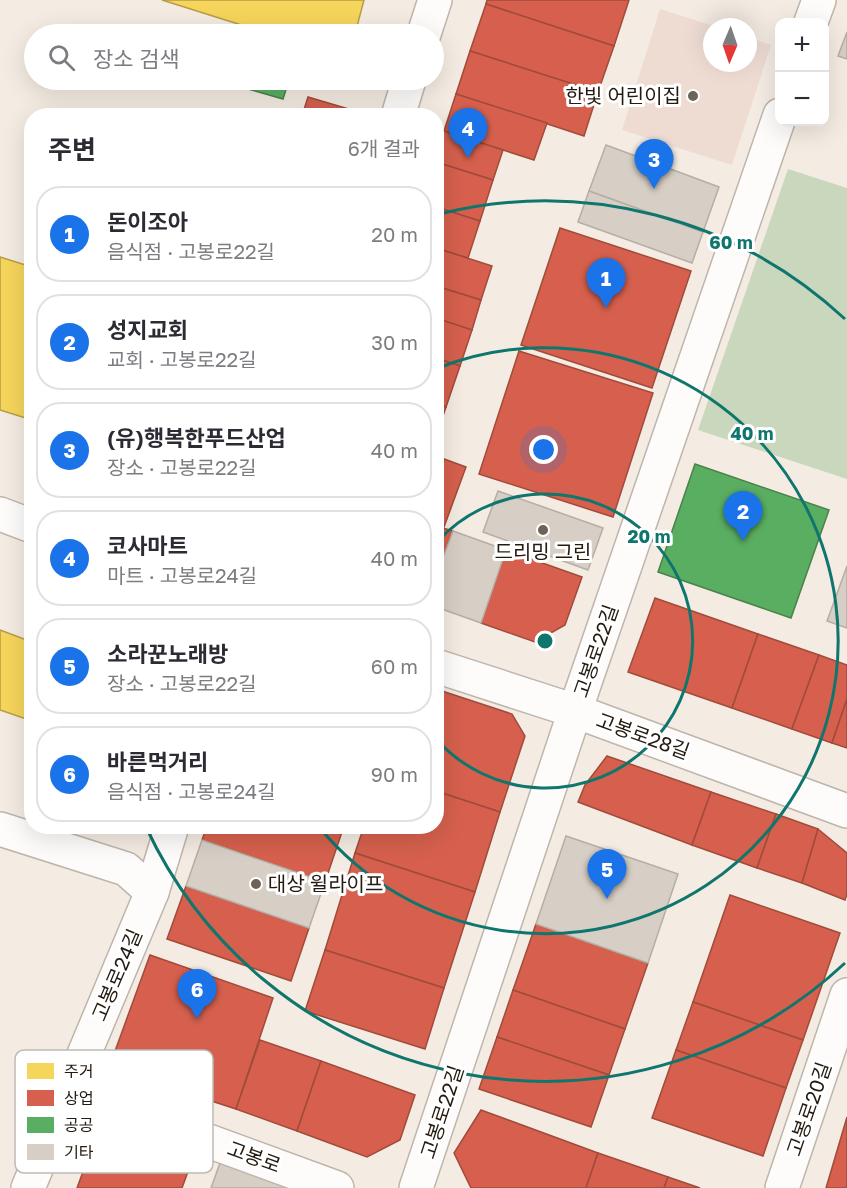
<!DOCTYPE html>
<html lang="ko">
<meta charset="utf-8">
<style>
body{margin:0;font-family:"Golos Text","Noto Sans KR",sans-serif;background:#f2f2f3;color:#2b2b33}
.controls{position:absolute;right:18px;top:18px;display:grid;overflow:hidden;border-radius:12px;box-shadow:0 6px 24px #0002}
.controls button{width:54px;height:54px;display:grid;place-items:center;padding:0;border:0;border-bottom:2px solid #e1e1e2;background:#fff;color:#2b2b33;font:30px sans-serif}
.compass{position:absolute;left:703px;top:18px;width:54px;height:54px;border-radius:50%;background:#fff;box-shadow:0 6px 24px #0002;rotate:182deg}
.you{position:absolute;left:544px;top:450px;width:21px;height:21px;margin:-15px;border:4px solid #fff;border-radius:50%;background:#1a73e8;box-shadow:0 0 0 9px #1a73e833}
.badge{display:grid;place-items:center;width:39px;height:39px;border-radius:50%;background:#1a73e8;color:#fff;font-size:20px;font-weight:700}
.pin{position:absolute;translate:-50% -50px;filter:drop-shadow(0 2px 3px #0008)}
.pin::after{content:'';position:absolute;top:32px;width:21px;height:18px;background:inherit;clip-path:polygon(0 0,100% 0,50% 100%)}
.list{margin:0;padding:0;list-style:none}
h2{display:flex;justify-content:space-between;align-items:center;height:78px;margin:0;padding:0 24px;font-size:26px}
h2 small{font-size:20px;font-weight:400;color:#7c7c81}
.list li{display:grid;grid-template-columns:39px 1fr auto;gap:18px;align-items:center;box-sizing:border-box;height:96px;margin:0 12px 12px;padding:0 12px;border:2px solid #e1e1e2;border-radius:24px}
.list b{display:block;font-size:22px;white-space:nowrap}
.list p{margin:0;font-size:20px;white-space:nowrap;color:#7c7c81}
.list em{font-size:20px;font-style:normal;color:#7c7c81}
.icon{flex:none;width:33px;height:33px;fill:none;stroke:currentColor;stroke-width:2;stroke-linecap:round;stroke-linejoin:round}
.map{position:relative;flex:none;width:847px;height:1188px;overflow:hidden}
.search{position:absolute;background:#fff;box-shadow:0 6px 24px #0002;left:24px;top:24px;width:420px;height:66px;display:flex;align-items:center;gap:15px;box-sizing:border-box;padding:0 21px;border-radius:33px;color:#7c7c81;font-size:22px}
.panel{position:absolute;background:#fff;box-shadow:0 6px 24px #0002;left:24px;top:108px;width:420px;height:726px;border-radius:24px}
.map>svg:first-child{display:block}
.education{fill:#eedcd3}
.green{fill:#c9d7bc}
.homes{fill:#f6d55c;stroke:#b79d45;stroke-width:1.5}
.shops{fill:#d6604d;stroke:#a14b3b;stroke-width:1.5}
.public{fill:#5aae61;stroke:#4a8249;stroke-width:1.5}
.building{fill:#d7cfc5;stroke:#b6aea4;stroke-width:1.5}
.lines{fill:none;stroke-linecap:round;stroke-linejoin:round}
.minor-casing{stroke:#beb5ac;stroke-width:36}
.minor{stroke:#fdfcfb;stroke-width:33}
.ring{fill:none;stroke:#0f766e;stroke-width:3}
.poi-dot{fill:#6d635a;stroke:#fff;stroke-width:2}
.labels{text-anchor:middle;stroke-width:6;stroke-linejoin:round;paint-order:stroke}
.poi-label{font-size:20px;fill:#241a10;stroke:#fff;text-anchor:end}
.street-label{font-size:20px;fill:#241a10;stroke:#fff}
.key{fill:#fff;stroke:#bdbab7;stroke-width:1.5}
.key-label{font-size:16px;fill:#241a10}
.centre{fill:#0f766e;stroke:#fff;stroke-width:3}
.ring-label{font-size:18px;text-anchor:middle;font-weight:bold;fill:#0f766e;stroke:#fff;stroke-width:6;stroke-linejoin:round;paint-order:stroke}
</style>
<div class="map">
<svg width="847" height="1188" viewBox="0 0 847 1188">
<rect width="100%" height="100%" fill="#f4ebe2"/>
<polygon class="education" points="660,9 717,27 712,27 712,63 748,63 748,37 771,45 732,165 622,130"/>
<polygon class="green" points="788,169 847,188 847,479 698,430"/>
<g class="homes">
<polygon points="162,0 364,0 355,34 270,34"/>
<polygon points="0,257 32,267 32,420 0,410"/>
<polygon points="0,630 32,642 32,721 0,710"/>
</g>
<g class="shops">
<polygon points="487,0 629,0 614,46 486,4"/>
<polygon points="486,4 614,46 598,92 470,51"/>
<polygon points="470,51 598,92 584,136 456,94"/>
<polygon points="456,94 547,123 534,160 444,131"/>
<polygon points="308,97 359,112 358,116 302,116"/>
<polygon points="444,131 503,150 493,180 436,162 436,154"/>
<polygon points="436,162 493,180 480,221 436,207"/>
<polygon points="436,207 480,221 468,258 436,248"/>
<polygon points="560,228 691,271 652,388 521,345"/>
<polygon points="436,248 492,266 481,300 436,286"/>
<polygon points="436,286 481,300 472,330 436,319"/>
<polygon points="436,318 472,330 460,366 436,358"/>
<polygon points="519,351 653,393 613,517 479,474"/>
<polygon points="436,358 460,366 446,407 436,404"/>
<polygon points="436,404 446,407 436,437"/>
<polygon points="436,456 466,467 444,527 436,524"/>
<polygon points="436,526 453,531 436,576"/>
<polygon points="506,550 582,577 565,625 535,642 481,623"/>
<polygon points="655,598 758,634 732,708 628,672"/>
<polygon points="758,634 819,655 792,729 732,708"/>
<polygon points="819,655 847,665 847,699 832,743 792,729"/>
<polygon points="436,689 512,714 525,736 500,812 436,791"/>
<polygon points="847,699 847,748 832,743"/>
<polygon points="607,756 711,792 692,845 578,802 585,785"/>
<polygon points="436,791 500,812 475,892 355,853 364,826 436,826"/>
<polygon points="711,792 776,814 757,868 692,845"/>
<polygon points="776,814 818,829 802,883 757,868"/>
<polygon points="207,826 344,826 325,882 202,840"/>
<polygon points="818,829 847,853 847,894 845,900 802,883"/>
<polygon points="355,853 475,892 444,988 325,950"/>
<polygon points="186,886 309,928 291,981 167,939"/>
<polygon points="730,895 840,933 803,1040 693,1002"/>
<polygon points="536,924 648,963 625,1029 513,990"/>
<polygon points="325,950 444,988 425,1049 305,1011"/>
<polygon points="150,955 273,998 236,1109 141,1078 115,1051"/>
<polygon points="513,990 625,1029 609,1075 497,1037"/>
<polygon points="693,1002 803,1040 786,1088 676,1050"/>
<polygon points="497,1037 609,1075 591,1127 479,1089"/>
<polygon points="260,1040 321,1061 297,1131 236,1109"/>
<polygon points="676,1050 786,1088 763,1156 652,1118"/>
<polygon points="321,1061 415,1095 400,1140 367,1157 297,1131"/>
<polygon points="481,1110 598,1153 586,1188 471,1188 454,1153"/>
<polygon points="847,1117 847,1188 826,1188"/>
<polygon points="101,1123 194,1155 182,1188 77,1188"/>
<polygon points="598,1153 668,1177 664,1188 586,1188"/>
<polygon points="668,1177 700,1188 664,1188"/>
</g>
<g class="public">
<polygon points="250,80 289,80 283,99 248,89"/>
<polygon points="695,464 829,510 791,618 658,572"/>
</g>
<g class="building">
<polygon points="847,32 847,59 838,56"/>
<polygon points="606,145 719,187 703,232 589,191"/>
<polygon points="589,191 703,232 692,263 578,222"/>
<polygon points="498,491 603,528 588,570 483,532"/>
<polygon points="453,531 506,550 481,623 436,607 436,576"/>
<polygon points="847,566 847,628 827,621"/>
<polygon points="566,836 678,874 648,963 536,924"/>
<polygon points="202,840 325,882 309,928 186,886"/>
<polygon points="220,1163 293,1188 211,1188"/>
</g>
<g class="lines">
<defs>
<g id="minor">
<polyline points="811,22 819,0"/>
<polyline points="424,34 435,0"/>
<polyline points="398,116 409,80"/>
<polyline points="0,514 32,526"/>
<polyline points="436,666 575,711 847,811"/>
<polyline points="0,829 126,869 152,892"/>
<polyline points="69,1090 337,1188"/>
<polyline points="28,1188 152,892 172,826"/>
<polyline points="416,1188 575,711 780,115"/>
<polyline points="782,1188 847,995"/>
</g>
</defs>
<use href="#minor" class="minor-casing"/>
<use href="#minor" class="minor"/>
</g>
<g class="ring">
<path d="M437 542A147 147 0 1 1 437 740"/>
<path d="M438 368A293 293 0 1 1 319 827"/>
<path d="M845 963A440 440 0 0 1 146 827M439 214A440 440 0 0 1 845 319"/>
</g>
<g class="poi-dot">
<circle cx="693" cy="96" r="6"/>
<circle cx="543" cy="530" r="6"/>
<circle cx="256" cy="884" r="6"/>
</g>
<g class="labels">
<g class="poi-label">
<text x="681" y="103">한빛 어린이집</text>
<text x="543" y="559" text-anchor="middle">드리밍 그린</text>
<text x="268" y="891" text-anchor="start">대상 윌라이프</text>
</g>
<g class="street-label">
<text transform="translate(596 651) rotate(-71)" y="7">고봉로22길</text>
<text transform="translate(643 736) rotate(20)" y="7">고봉로28길</text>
<text transform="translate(117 975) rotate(-67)" y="7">고봉로24길</text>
<text transform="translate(809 1109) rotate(-71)" y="7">고봉로20길</text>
<text transform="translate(442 1112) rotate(-72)" y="7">고봉로22길</text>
<text transform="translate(254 1157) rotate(20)" y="7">고봉로</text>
</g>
</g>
<rect x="15" y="1050" width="198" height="123" rx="9" class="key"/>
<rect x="27" y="1063" width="27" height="16" fill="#f6d55c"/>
<rect x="27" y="1090" width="27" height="16" fill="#d6604d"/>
<rect x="27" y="1117" width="27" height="16" fill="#5aae61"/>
<rect x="27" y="1144" width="27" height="16" fill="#d7cfc5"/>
<g class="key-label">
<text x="64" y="1077">주거</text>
<text x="64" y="1104">상업</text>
<text x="64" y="1131">공공</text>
<text x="64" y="1158">기타</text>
</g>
<circle cx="545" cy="641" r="9" class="centre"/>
<g class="ring-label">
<text x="731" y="249">60 m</text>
<text x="752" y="440">40 m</text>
<text x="649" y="543">20 m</text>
</g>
</svg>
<div class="controls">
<button>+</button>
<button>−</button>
</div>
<svg class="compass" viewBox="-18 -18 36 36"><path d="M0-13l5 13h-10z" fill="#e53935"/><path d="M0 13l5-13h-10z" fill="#7c7c81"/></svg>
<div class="you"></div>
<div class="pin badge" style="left:606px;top:308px">1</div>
<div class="pin badge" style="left:743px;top:541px">2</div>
<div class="pin badge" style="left:654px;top:189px">3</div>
<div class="pin badge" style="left:468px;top:158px">4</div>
<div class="pin badge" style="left:607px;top:899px">5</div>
<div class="pin badge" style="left:197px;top:1019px">6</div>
<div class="search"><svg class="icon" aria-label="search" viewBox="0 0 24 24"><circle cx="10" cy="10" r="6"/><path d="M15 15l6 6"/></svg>장소 검색</div>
<section class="panel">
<h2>주변<small>6개 결과</small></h2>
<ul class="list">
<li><span class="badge">1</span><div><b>돈이조아</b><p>음식점 · 고봉로22길</p></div><em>20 m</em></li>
<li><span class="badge">2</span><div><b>성지교회</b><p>교회 · 고봉로22길</p></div><em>30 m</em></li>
<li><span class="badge">3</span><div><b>(유)행복한푸드산업</b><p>장소 · 고봉로22길</p></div><em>40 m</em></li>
<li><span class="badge">4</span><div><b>코사마트</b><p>마트 · 고봉로24길</p></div><em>40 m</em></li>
<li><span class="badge">5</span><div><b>소라꾼노래방</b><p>장소 · 고봉로22길</p></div><em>60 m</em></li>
<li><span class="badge">6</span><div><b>바른먹거리</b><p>음식점 · 고봉로24길</p></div><em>90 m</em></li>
</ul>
</section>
</div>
